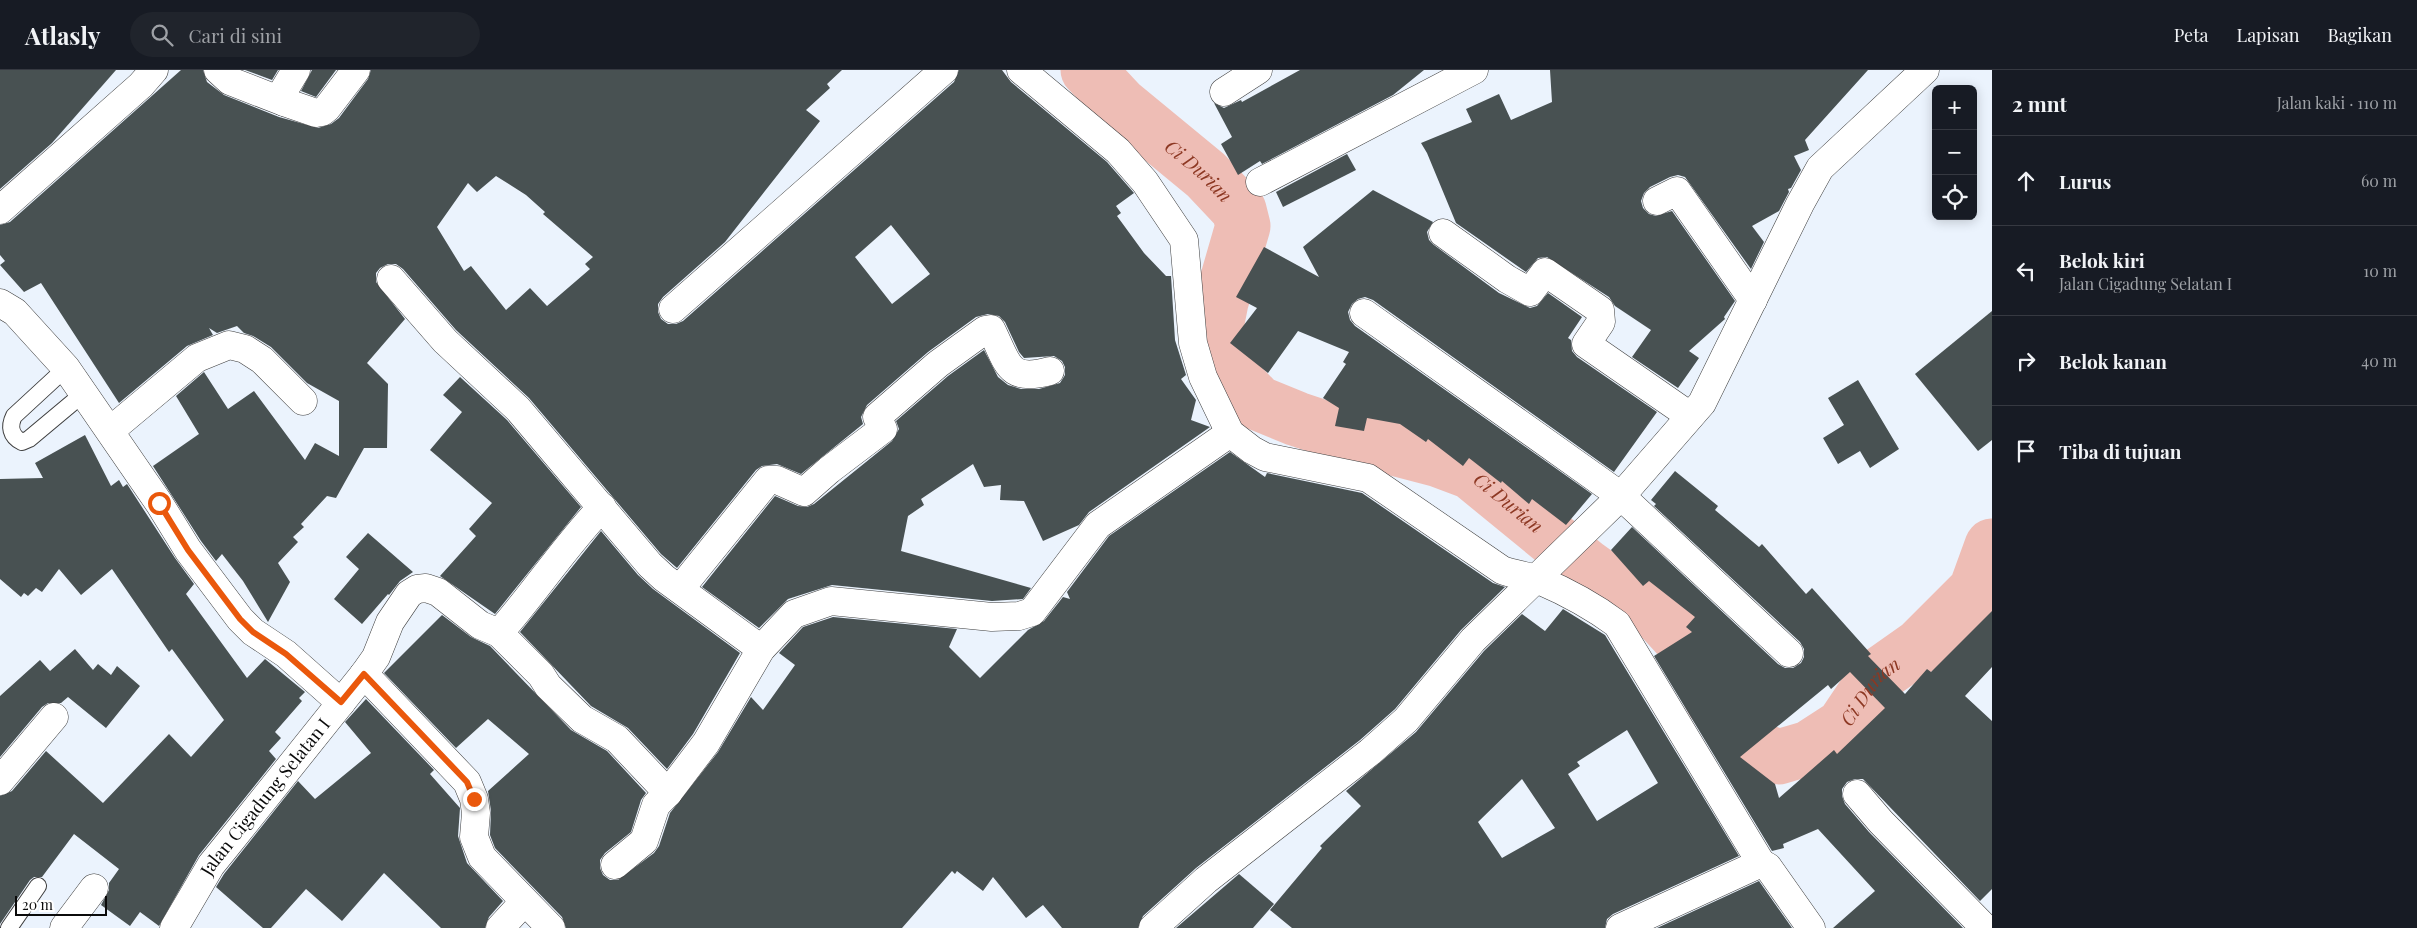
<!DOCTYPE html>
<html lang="id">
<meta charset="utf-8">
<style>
body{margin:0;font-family:"Playfair Display",serif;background:#20242c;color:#f1f3f6}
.controls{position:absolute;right:15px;top:15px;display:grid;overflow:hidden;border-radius:8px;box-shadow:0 2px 12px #0003}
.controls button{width:45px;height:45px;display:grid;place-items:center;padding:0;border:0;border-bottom:1px solid #363941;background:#171b24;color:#f1f3f6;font:25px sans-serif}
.scale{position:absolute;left:15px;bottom:12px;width:92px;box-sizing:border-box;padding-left:5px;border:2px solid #0b0b0b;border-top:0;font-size:14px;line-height:18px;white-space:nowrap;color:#0b0b0b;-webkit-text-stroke:4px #fff;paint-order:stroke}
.stop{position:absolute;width:15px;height:15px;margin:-11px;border:4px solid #ea580c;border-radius:50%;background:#fff}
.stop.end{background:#ea580c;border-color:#fff;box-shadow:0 1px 5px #0008}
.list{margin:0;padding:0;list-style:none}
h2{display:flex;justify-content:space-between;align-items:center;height:65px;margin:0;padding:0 20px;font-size:21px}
h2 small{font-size:16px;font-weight:400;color:#9ea1a6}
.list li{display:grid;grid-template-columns:32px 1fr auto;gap:15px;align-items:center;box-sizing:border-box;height:90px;padding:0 20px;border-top:1px solid #363941}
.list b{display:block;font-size:19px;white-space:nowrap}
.list p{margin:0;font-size:16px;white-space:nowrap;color:#9ea1a6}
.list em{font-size:16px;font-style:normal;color:#9ea1a6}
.icon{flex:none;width:28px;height:28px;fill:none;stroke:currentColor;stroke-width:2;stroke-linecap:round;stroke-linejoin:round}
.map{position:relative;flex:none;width:1992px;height:858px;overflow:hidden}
header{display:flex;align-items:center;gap:30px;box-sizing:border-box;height:70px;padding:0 25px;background:#171b24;border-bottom:1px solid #363941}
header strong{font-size:24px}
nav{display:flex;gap:28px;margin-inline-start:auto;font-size:18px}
.search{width:350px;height:45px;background:#20242c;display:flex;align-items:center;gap:12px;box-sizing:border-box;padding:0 18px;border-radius:28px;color:#9ea1a6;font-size:19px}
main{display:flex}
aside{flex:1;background:#171b24}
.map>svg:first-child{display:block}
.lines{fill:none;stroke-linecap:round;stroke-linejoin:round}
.river{stroke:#eebdb5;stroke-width:55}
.building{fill:#485152;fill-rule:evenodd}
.service-casing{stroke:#3e3e3e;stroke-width:18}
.minor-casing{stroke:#3e3e3e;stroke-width:29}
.service{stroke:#fff;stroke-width:16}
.minor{stroke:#fff;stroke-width:28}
.route{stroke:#ea580c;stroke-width:6}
.labels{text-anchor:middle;stroke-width:5;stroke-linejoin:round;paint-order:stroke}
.street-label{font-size:18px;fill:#0b0b0b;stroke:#fff}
.water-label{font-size:19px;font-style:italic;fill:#8d3823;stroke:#fff}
</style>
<header>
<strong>Atlasly</strong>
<div class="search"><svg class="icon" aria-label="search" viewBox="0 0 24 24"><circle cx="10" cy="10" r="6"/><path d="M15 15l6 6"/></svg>Cari di sini</div>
<nav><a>Peta</a><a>Lapisan</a><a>Bagikan</a></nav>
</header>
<main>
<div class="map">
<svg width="1992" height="858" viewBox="0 0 1992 858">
<rect width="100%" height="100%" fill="#ebf3fd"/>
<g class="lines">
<path class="river" id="s1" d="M 1088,0 L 1121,35 L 1206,105 L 1239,140 L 1243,156 L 1221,232 L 1216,257 L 1220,284 L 1232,306 L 1258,333 L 1297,349 L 1351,367 L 1439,390 L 1471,402 L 1587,497 L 1608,512 L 1633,523 L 1656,542 L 1680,568 L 1713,631 L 1735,661 L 1757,679 L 1779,687 L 1809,678 L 1843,656 L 1876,607 L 1920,576 L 1976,520 L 1992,476"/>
</g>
<g class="building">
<polygon points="0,0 116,0 52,73 0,119"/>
<path d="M 181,0 L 203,0 L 207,12 L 224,25 L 279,47 L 318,58 L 331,54 L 339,48 L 368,9 L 371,0 L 842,0 L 827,14 L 830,18 L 806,40 L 820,51 L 725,172 L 663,227 L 658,234 L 658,242 L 661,249 L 668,254 L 676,254 L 683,251 L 954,12 L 959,0 L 1002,0 L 1011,12 L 1107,92 L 1134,123 L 1116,136 L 1121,143 L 1117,146 L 1144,183 L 1166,206 L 1171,206 L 1175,270 L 1186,305 L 1181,309 L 1196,330 L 1191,350 L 1210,357 L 1089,442 L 1079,455 L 1043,471 L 1024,431 L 1000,430 L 1001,415 L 984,417 L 973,394 L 921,429 L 924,435 L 908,446 L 901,481 L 1031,518 L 1023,529 L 992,531 L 832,515 L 788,529 L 759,558 L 702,517 L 775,426 L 798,436 L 807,437 L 814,434 L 892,371 L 899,359 L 896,351 L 948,306 L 984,280 L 998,307 L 1008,315 L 1021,319 L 1039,319 L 1060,313 L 1065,305 L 1065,297 L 1062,291 L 1054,286 L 1024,288 L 1019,282 L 1005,252 L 999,246 L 988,244 L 976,247 L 928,282 L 867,335 L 861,347 L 863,354 L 801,404 L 777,394 L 762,396 L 756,400 L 677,498 L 661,484 L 529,328 L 456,260 L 403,199 L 396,194 L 388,194 L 380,198 L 376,203 L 376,212 L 405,249 L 367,293 L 388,314 L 387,378 L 364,378 L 336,428 L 327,426 L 301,454 L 304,457 L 293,467 L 298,472 L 278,493 L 290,512 L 268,552 L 243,511 L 222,484 L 216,491 L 201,471 L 153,396 L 199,364 L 176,326 L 204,302 L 228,339 L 254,321 L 305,390 L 315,373 L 339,386 L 339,331 L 307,313 L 271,277 L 253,266 L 244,263 L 237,256 L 217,263 L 209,258 L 213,265 L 187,276 L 119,333 L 41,213 L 24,222 L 0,195 L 5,191 L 0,185 L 0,155 L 10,152 ZM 496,106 L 526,125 L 545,142 L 543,144 L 593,187 L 585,194 L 590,199 L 547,236 L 530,218 L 506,240 L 471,196 L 464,201 L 437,157 L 468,113 L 477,122 ZM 891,155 L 930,204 L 892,234 L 855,187 Z"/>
<polygon points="245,0 278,0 272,10"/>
<polygon points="312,0 336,0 316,27 301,21"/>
<polygon points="1300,0 1424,0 1393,25 1262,94 1260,91 1238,105 1221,74 1232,67 1214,33 1224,38 1241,30 1242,32"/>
<polygon points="1550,0 1868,0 1805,70 1809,80 1794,86 1801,100 1791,118 1788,119 1789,122 1779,141 1752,156 1764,172 1751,199 1685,107 1678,105 1670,107 1650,117 1644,123 1641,131 1643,138 1649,144 1656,146 1672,141 1735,231 1724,247 1725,249 1689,281 1699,288 1678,318 1632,287 1651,260 1615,236 1609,227 1547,187 1538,188 1526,202 1456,153 1427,83 1421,73 1472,52 1466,39 1499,24 1511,50 1552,32"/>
<polygon points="1347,84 1356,100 1283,137 1276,122"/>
<polygon points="1373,120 1433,152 1427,162 1429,170 1434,175 1499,223 1530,238 1537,236 1548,223 1582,247 1568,268 1571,270 1572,281 1577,287 1657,342 1614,402 1373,230 1365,227 1358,229 1352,234 1348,242 1350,250 1355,256 1592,424 1566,455 1532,429 1529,434 1502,411 1501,413 1469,388 1463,396 1428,369 1426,372 1400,354 1367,348 1364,361 1335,356 1339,338 1323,328 1346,294 1343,292 1349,282 1298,261 1268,303 1230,273 1257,238 1236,227 1264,177 1319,207 1303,177"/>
<polygon points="1992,241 1992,370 1978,381 1915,304"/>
<polygon points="460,307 507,350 581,437 495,544 440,506 476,466 469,459 492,433 430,380 462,342 443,325"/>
<polygon points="1858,310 1899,379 1870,398 1860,381 1838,394 1823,368 1844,355 1828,328"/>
<polygon points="85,365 111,416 119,410 123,417 127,414 175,488 194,514 186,524 247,608 265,589 305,622 299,628 302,631 275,662 281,668 269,681 276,689 199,785 159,856 140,842 130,856 101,835 109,820 109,813 119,799 74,764 42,807 34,807 30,810 0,854 0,726 12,721 46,681 103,733 169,664 191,687 224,650 172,579 169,582 112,499 81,525 59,499 42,522 36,518 28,526 24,523 21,527 0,509 0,409 43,408 35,393"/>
<polygon points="1230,382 1265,407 1267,403 1362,423 1493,513 1505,517 1461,560 1395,639 1360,670 1196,798 1143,846 1138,858 1062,858 1043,835 1026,848 993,807 983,821 957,801 955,804 952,801 902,858 566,858 562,847 495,778 490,765 491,741 488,721 529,684 488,649 456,678 384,603 442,545 471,567 490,576 571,660 607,681 646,723 641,730 631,762 605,783 600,790 600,798 603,805 610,810 618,810 654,783 659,776 670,743 718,682 751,627 763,640 795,595 779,583 803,557 833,547 957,559 949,577 980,608 1028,560 1044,551 1063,527 1070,529 1067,522 1109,466"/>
<path d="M 1675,401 L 1718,436 L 1715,440 L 1759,477 L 1762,474 L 1806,524 L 1812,518 L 1871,584 L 1868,586 L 1905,624 L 1927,599 L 1931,602 L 1992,541 L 1992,597 L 1965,626 L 1992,651 L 1992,819 L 1980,831 L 1863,709 L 1855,709 L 1847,712 L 1842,719 L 1842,726 L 1845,734 L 1869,762 L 1963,858 L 1833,858 L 1875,821 L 1818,759 L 1783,774 L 1784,778 L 1772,781 L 1654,586 L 1692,562 L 1686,557 L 1695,547 L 1649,511 L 1643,516 L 1611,480 L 1632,457 L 1778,594 L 1785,598 L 1793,598 L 1801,593 L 1804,587 L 1804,579 L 1800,572 L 1654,436 L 1656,434 L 1651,430 ZM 1850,602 L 1885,638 L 1837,684 L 1834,680 L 1779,728 L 1775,714 L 1740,687 L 1828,615 L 1831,619 Z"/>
<polygon points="601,461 638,505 653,519 740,583 693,664 667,699 628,658 591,636 520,562"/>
<polygon points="368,463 413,502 400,511 389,525 388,524 362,554 334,529 359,499 346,487"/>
<path d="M 1563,539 L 1605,565 L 1739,786 L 1613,844 L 1607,849 L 1605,858 L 1292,858 L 1270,840 L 1322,778 L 1320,776 L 1361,736 L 1346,721 L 1416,662 L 1484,581 L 1522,544 L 1545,561 ZM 1627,660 L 1658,713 L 1597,751 L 1568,704 L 1580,696 L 1577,692 ZM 1522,709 L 1555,758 L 1502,788 L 1478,752 Z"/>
<polygon points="75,579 93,600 98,594 111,605 117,596 140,616 106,658 68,627 61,633 48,633 42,637 0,687 0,626 40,590 50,601"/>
<polygon points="366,629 434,700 430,704 460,738 458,766 467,793 503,831 489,847 485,858 441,858 384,803 342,851 306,819 271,858 263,858 216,817 224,804 298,711 315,729 371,683 345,652"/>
<polygon points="1239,804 1274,834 1253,858 1176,858"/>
<polygon points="1759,811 1792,858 1657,858"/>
</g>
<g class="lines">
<defs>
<g id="service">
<path d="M 66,298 L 14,346 C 9,356 10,366 22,372 L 29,369 L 84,323"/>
<polyline points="9,858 38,816"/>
</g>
<g id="minor">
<polyline points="218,0 230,11 284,32"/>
<polyline points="296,0 284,20 284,32 316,43 322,42 327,38 356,0"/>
<path d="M 1021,0 L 1118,81 L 1145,112 L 1184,170 L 1193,273 L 1203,307 L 1230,363 L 1252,380 L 1265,387 L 1368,408 L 1502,500 C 1514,505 1527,505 1539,510 C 1567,522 1593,536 1617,554 L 1761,793"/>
<polyline points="1224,22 1258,0"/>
<polyline points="1260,112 1474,0"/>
<polyline points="1657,131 1677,121 1753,230"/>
<polyline points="0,140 141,15 154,0"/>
<polyline points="1443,163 1507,209 1530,222 1545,202 1600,240 1601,252 1586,274 1690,346"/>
<polyline points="391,209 445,271 518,339 650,495 664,508 761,579"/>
<polyline points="0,233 15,242 66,298 159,433 188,480 240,549 253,562 286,584 341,633"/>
<polyline points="673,239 944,0"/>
<polyline points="1364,243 1621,426 1789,583"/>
<polyline points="111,360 197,288 229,275 245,279 262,290 303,331"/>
<path d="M 680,519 L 768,410 L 777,410 L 804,422 L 829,400 L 883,359 L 877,347 L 938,294 L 985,260 L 991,259 C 1008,293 1007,313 1050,301"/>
<polyline points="499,563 541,605 548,616 582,649 617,669 668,723"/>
<polyline points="364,604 467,712 474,729 476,743 474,767 482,787 551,858"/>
<polyline points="0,711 54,647"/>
<polyline points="1857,724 1881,752 1983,856"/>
<polyline points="615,795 644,771 656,735 668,723 706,673 761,579 794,544 831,531 992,547 1019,546 1032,542 1098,455 1230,363"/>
<polyline points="64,858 94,818"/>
<path id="s2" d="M 174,858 L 211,795 L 224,779 L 364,604 L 376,587 L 390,552 L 409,524 L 417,519 L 426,518 L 438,522 L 480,555 L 499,563 C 535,522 565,476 602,437"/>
<polyline points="500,858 524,832"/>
<polyline points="1153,858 1206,810 1370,682 1406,650 1473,570 1621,426 1702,333 1800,134 1820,98 1925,0"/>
<polyline points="1620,858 1761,793 1768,797 1811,858"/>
</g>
</defs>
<use href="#service" class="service-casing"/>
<use href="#minor" class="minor-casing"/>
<use href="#service" class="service"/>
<use href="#minor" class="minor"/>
</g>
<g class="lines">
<polyline class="route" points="159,433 188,480 240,549 253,562 286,584 341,632 364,604 467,712 474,729"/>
</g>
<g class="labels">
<g class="street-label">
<text dy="6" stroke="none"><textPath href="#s2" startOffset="160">Jalan Cigadung Selatan I</textPath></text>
</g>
<g class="water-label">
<text dy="7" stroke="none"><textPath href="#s1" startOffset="150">Ci Durian</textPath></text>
<text dy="7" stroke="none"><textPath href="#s1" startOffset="690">Ci Durian</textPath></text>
<text dy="7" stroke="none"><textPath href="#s1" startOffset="1186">Ci Durian</textPath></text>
</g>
</g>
</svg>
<div class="controls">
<button>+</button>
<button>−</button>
<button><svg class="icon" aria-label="locate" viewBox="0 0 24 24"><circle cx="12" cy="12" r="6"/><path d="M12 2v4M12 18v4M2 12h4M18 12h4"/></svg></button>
</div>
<div class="scale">20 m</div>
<div class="stop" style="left:159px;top:433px"></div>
<div class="stop end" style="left:474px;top:729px"></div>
</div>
<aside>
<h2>2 mnt<small>Jalan kaki · 110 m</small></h2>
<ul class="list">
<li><svg class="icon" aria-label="ahead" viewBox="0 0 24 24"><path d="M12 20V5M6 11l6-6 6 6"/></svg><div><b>Lurus</b></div><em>60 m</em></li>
<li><svg class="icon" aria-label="left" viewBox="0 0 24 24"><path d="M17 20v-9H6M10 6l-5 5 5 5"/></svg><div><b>Belok kiri</b><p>Jalan Cigadung Selatan I</p></div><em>10 m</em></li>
<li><svg class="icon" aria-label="right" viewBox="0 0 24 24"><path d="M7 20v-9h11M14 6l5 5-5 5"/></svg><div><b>Belok kanan</b></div><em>40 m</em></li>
<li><svg class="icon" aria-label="arrive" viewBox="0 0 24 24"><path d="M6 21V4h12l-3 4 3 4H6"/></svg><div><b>Tiba di tujuan</b></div></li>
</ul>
</aside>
</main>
